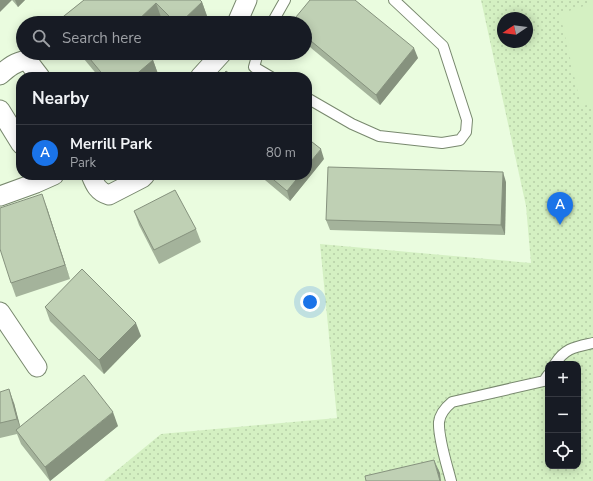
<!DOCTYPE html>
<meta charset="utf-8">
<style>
body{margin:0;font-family:"Nunito Sans",sans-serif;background:#20242c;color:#f1f3f6}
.controls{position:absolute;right:12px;bottom:12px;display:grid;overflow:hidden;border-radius:8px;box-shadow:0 2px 10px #0003}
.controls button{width:36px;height:36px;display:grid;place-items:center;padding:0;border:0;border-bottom:1px solid #363941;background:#171b24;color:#f1f3f6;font:20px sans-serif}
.compass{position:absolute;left:497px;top:12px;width:36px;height:36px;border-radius:50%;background:#171b24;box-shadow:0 2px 10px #0003;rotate:257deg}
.you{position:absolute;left:310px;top:302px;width:14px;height:14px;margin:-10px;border:3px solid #fff;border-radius:50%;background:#1a73e8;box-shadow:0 0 0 6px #1a73e833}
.badge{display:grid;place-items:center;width:26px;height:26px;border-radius:50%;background:#1a73e8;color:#fff;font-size:13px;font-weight:700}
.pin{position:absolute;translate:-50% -33px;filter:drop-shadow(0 1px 2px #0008)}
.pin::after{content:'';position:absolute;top:21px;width:14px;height:12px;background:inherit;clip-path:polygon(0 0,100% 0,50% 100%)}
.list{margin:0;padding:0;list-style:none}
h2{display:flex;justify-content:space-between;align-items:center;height:52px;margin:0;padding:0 16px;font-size:17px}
h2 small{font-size:13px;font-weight:400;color:#9ea1a6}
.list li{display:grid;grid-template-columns:26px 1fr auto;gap:12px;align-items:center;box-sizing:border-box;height:56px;padding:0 16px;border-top:1px solid #363941}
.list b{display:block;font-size:15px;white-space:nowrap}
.list p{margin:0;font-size:13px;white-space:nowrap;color:#9ea1a6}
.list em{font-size:13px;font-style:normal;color:#9ea1a6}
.icon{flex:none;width:22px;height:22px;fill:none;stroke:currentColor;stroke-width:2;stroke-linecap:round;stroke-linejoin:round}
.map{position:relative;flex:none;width:593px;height:481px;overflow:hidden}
.search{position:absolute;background:#171b24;box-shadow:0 2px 10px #0003;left:16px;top:16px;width:296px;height:44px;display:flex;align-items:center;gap:10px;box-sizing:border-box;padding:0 14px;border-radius:22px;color:#9ea1a6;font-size:15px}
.panel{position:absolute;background:#171b24;box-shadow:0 2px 10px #0003;left:16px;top:72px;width:296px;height:108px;border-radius:16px}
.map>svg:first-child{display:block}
.park{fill:url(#park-dots);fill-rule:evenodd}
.pitch{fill:#d4f0c2}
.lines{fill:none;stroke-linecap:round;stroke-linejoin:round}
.service-casing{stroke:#78886e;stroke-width:12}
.minor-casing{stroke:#78886e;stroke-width:21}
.service{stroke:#fff;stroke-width:10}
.minor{stroke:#fff;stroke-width:19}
.wall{fill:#a4b39b}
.shaded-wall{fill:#86927e}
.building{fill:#bfd0b4;stroke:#86927e}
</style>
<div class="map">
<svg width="593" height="481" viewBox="0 0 593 481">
<defs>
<pattern id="park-dots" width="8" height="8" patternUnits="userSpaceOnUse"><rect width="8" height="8" fill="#d4f0c2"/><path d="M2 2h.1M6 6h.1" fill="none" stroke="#b6cea7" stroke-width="1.8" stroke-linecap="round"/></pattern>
</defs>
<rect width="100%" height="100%" fill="#eafcdf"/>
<path class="park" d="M 481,0 L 593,0 L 593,481 L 104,481 L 161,434 L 337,418 L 320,244 L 531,263 L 526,206 ZM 503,18 L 527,18 L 527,42 L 503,42 ZM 548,364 L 578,364 L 578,466 L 548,466 Z"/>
<polygon class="pitch" points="593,3 593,104 581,106 560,14"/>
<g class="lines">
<defs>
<g id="service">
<polyline points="272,23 285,0"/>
<polyline points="258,53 254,67 271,77"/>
<polyline points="307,98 352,124 379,136 442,143 460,140 466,132 467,120 443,46 394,0"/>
<path d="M 555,364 C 565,348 575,347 593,343"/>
<path d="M 451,481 C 447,465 438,438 439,422 C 440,413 446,407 452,402 L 544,381 L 548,375"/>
</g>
<g id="minor">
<polyline points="237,23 247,0"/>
<path d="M 0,75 C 9,67 15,62 27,60 L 40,77"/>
<polyline points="200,77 222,53"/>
<polyline points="0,110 21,144"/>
<path d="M 91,175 C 95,185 98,192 109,195 L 142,178 L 145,175"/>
<polyline points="0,196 36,183 54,175"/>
<polyline points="0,312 37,367"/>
</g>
</defs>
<use href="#service" class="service-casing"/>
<use href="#minor" class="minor-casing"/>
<use href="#service" class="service"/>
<use href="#minor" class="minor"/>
</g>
<g class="wall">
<polygon points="0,0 25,0 18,7 12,0"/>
<polygon points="84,0 202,2 207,16 199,23 167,23 161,17 154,23 60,23 59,20"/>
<polygon points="305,23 418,58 380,105 305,43"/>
<polygon points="79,53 147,53 153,60 158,74 154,77 99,77"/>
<polygon points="324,159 290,201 259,175 307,175"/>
<polygon points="506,182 505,235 330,230 326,220"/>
<polygon points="47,208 70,279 16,297 11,283"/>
<polygon points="134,211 196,229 201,242 159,264 139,225"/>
<polygon points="45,307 141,336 104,374 50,321"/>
<polygon points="0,392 14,403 20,427 118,426 50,481 21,444 17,434 0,438"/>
</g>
<g class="shaded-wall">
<polygon points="0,0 12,0 0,12"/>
<polygon points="15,0 25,0 18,7"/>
<polygon points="202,2 207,16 199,23 180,23"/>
<polygon points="156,3 161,17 154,23 135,23"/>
<polygon points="414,48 418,58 380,105 376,95"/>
<polygon points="153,60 158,74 154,77 133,77"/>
<polygon points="321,149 324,159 290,201 287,191 300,175 307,175 307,166"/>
<polygon points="503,172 506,182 505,235 501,225"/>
<polygon points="42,194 47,208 70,279 65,265"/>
<polygon points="136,323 141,336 104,374 99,360"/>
<polygon points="9,389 14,403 22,433 17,419"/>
<polygon points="113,412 118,426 50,481 45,467"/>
<polygon points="434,460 440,473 441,481 440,481"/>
</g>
<g class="building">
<polygon points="84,0 200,0 202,2 180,23 176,23 156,3 135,23 61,23 59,20"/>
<polygon points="310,0 355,0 414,48 376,95 305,36 305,23 291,23"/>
<polygon points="85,53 147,53 153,60 133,77 105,77"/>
<polygon points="226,71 234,77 221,77"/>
<polygon points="307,138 321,149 307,166"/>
<polygon points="328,167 503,172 501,225 326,220"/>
<polygon points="268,175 300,175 287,191"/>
<polygon points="175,190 196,229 154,250 134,211"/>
<polygon points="42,194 65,265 11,283 0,249 0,208"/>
<polygon points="82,269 136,323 99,360 45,307"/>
<polygon points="84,375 113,412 45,467 16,430"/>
<polygon points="9,389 17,419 0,423 0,392"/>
<polygon points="434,460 440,481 366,481 365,476"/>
</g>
</svg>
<div class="controls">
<button>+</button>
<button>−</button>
<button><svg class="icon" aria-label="locate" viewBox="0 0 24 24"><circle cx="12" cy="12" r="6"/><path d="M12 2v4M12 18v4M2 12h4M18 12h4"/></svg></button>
</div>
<svg class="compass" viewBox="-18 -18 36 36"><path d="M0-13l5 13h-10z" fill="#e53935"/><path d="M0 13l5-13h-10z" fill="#9ea1a6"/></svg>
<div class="you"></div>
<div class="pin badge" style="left:560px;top:225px">A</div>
<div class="search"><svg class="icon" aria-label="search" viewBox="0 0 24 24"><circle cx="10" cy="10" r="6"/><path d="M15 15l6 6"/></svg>Search here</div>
<section class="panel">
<h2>Nearby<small></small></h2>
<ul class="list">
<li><span class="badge">A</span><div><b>Merrill Park</b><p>Park</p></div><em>80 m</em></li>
</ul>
</section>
</div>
